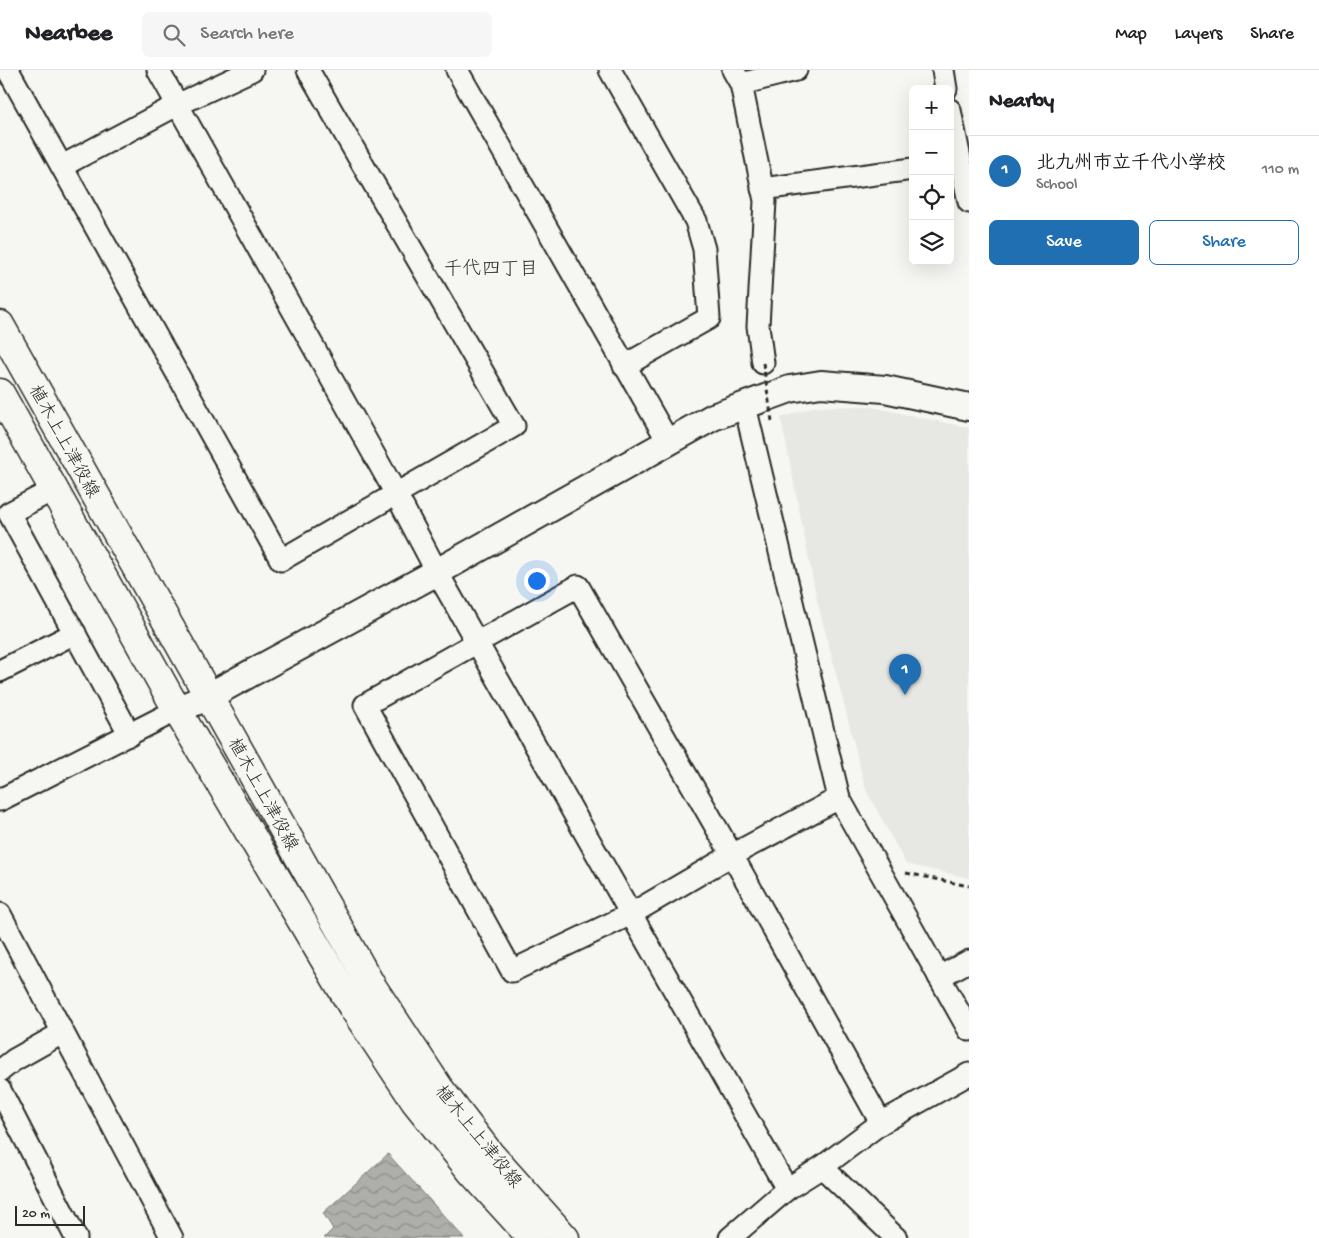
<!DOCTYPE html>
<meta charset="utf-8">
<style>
body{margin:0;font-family:"Gochi Hand","Klee One",sans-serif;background:#f6f6f6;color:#202124}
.controls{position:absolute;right:15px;top:15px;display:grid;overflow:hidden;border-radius:8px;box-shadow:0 5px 20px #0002}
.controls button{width:45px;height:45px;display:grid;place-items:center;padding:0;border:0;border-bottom:1px solid #e0e0e0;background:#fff;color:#202124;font:25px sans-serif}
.scale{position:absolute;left:15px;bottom:12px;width:70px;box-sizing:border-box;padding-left:5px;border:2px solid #2b2b2b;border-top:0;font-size:14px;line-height:18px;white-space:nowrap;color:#2b2b2b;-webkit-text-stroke:4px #f6f6f2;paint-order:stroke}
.you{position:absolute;left:536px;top:510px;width:18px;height:18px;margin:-12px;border:4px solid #fff;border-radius:50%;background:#1a73e8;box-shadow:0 0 0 8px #1a73e833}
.badge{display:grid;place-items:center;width:32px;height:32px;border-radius:50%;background:#1f6fb2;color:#fff;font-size:16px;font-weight:700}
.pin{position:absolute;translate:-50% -41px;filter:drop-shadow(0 1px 2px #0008)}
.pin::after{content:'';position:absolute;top:26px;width:18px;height:15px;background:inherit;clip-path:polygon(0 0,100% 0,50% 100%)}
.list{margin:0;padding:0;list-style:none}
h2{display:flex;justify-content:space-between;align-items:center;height:65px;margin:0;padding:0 20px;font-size:21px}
h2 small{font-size:16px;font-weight:400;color:#757577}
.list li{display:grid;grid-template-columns:32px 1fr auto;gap:15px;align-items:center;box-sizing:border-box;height:70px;padding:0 20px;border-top:1px solid #e0e0e0}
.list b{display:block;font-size:19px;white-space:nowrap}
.list p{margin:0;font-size:16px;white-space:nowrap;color:#757577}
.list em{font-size:16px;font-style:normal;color:#757577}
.actions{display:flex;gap:10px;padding:15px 20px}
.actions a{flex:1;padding:11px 0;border:1px solid #1f6fb2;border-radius:8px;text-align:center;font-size:18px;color:#1f6fb2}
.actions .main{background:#1f6fb2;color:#fff}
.icon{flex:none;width:28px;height:28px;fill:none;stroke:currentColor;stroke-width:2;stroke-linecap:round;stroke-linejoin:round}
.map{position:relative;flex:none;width:969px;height:1168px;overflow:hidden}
header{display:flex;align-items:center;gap:30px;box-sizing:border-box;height:70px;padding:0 25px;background:#fff;border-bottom:1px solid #e0e0e0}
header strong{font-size:24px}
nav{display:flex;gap:28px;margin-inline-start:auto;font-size:18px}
.search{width:350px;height:45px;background:#f6f6f6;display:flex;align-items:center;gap:12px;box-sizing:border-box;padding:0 18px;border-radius:8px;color:#757577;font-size:19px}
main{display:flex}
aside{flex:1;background:#fff}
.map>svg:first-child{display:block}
.built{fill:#e7e7e3}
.water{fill:url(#water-waves);stroke:#7a7a78}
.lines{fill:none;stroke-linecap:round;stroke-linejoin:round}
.minor-casing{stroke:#2b2b2b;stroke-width:25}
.tertiary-casing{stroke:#2b2b2b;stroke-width:30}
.secondary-casing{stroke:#2b2b2b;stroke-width:31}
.path{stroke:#2b2b2b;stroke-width:3;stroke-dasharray:5 4;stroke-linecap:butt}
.minor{stroke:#f6f6f2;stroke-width:21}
.tertiary{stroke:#f6f6f2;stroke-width:26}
.secondary{stroke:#f6f6f2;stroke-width:28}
.path-bridge{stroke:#2b2b2b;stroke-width:3;stroke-dasharray:5 4;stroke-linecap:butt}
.labels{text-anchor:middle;stroke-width:5;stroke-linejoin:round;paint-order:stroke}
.street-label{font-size:18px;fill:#2b2b2b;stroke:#f6f6f2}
.neighbourhood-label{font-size:19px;fill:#2b2b2b;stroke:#f6f6f2}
</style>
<header>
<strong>Nearbee</strong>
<div class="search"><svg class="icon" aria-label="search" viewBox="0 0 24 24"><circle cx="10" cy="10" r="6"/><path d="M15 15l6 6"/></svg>Search here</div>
<nav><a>Map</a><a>Layers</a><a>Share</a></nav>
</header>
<main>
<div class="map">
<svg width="969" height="1168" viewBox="0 0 969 1168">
<defs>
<pattern id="water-waves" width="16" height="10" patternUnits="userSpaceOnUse" patternTransform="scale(1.25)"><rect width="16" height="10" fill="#aeaeab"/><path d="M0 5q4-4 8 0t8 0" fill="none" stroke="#8e8e8b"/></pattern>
</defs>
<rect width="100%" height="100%" fill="#f6f6f2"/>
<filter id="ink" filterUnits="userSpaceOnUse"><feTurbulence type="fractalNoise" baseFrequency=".02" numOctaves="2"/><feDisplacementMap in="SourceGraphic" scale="10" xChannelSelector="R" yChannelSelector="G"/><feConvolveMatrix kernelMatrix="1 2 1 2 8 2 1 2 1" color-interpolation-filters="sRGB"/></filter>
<g filter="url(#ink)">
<polygon class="built" points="867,336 969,358 969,808 906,794 866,720 817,530 781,348 813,337"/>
<polygon class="water" points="388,1084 464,1168 324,1168 333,1159 323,1143"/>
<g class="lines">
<defs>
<g id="minor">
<polyline points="8,0 281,490 514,356 308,0"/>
<polyline points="158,0 395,422 437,502 787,1119"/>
<polyline points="457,0 669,373"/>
<polyline points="610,0 696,151 704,179 709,248 624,296"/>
<polyline points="733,0 741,14 765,131 758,256 763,293"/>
<polyline points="943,0 946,19"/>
<polyline points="741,14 796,0"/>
<polyline points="950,40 969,132"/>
<polyline points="62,96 177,35 252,0"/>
<polyline points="762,119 913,99"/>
<polyline points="745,336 839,728 969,960"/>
<polyline points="53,420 9,443 130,665"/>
<polyline points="0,601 75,563"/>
<polyline points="839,728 732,785 631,844 512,901 365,635 578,516 732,785 881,1053"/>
<polyline points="0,730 177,640"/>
<polyline points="0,844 172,1168"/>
<polyline points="939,907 969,891"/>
<polyline points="0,1001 14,990 62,963"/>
<polyline points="0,1020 76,1168"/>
<polyline points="822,1097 896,1168"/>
<polyline points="730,1168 787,1119 822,1097 881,1053 969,1004"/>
</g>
<polyline id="tertiary" points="177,640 209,626 437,502 713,347 790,319 821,314 885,319 969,337"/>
<g id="secondary">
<polyline points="0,255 371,915 439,1018 489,1083 565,1168"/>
<polyline points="0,323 177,640 352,936 415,1031 471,1101 532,1168"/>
</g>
</defs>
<use href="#minor" class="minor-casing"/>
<use href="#tertiary" class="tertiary-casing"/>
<use href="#secondary" class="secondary-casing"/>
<polyline class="path" points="906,803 969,816"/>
<use href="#minor" class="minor"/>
<use href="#tertiary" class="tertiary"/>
<use href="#secondary" class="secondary"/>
<polyline class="path-bridge" points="763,293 772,351"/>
</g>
</g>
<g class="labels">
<g class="street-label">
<text transform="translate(65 371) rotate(61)" y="6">植木上上津役線</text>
<text transform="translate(264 724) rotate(61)" y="6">植木上上津役線</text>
<text transform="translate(479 1066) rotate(51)" y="6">植木上上津役線</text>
</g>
<g class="neighbourhood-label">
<text x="491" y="204">千代四丁目</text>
</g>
</g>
</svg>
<div class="controls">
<button>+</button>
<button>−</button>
<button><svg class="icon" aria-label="locate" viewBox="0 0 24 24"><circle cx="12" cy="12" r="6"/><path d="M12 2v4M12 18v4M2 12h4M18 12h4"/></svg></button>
<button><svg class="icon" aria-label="layers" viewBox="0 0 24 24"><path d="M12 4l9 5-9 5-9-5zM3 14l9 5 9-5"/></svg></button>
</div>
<div class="scale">20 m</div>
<div class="you"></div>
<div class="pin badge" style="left:905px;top:625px">1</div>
</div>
<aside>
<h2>Nearby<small></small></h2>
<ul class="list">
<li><span class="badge">1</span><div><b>北九州市立千代小学校</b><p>School</p></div><em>110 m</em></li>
</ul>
<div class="actions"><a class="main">Save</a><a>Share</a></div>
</aside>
</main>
